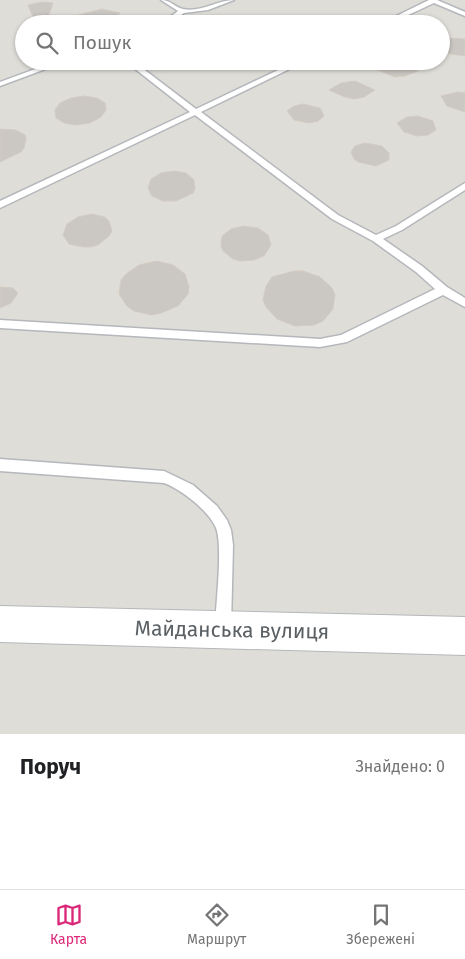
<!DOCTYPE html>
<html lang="uk">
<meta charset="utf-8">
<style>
body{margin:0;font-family:"Fira Sans",sans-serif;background:#f6f6f6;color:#202124}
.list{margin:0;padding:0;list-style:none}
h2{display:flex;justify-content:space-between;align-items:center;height:65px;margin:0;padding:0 20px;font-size:21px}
h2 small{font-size:16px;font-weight:400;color:#757577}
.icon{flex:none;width:28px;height:28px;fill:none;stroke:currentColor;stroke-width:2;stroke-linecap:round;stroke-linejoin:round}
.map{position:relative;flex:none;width:465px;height:734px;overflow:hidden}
.search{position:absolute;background:#fff;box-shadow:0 1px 4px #0004;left:15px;right:15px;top:15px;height:55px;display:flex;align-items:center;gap:12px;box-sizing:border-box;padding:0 18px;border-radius:28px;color:#757577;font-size:19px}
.sheet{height:155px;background:#fff}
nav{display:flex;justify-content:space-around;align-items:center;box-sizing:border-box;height:70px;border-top:1px solid #e0e0e0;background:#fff;font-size:14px;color:#757577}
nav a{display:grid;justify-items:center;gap:2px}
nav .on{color:#db2777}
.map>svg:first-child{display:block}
.industrial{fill:#dfddd8;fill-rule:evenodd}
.building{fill:#cbc7c3;stroke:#d3ccc2}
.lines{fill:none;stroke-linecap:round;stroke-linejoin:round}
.service-casing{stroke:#b4b7bb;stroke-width:3}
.tertiary-casing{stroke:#b4b7bb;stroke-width:2}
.service{fill:#fff;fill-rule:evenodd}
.tertiary{fill:#fff;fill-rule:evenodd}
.labels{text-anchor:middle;stroke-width:4.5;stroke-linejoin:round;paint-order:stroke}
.near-street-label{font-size:21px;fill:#5b6064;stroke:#fff}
</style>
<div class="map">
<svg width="465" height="734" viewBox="0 0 465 734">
<rect width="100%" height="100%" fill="#eeebe3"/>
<path class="industrial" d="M 0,0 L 465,0 L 465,734 L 0,734 ZM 24,24 L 441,24 L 441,61 L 24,61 Z"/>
<g class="building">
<polygon points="42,2 53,3 46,24 36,24 28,5"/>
<polygon points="102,9 120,13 108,24 60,24 59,20"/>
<polygon points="447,38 465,39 465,56 450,54 441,48 441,42"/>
<polygon points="355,61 401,61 418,71 405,76 395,77"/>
<polygon points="355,81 375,90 364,97 355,99 345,97 329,90 341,83"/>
<polygon points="458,92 465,93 465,112 447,106 441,96"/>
<polygon points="84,96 97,98 105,103 106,110 101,117 90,123 76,125 64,123 56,118 55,110 60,103 71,98"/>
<polygon points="303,104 320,108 324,116 318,121 309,123 294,120 287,111 294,106"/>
<polygon points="418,116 433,121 436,130 428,135 417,136 404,132 397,123 407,117"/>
<polygon points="0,129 16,130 25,135 26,139 24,148 21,152 0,162"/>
<polygon points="365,143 382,146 389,153 389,160 376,166 358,162 354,159 351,152 355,146"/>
<polygon points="174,171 186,173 194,180 195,189 193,193 176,201 163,201 152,196 148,188 151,179 161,173"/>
<polygon points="92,214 105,217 109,221 112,231 109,236 98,245 90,247 83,247 69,244 63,235 67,224 78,217"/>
<polygon points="244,226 258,228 268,235 271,245 264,256 254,260 240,261 233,259 223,251 221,246 222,236 231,229"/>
<polygon points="157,261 173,265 185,274 189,287 188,294 178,306 161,313 151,315 134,311 127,306 119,294 121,280 126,274 139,265"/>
<polygon points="294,271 303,271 320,277 332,288 335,295 333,309 323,321 314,325 295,326 277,319 266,307 263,300 266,286 272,277"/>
<polygon points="0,287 13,288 18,293 11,303 0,308"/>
</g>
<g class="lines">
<defs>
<g id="service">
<path d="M 161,0 C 171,0 174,7 183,9 C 199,13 218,0 234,0 L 208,10 L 184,13 L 168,24 L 161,24 L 178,11 Z"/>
<polygon points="429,0 437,0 465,12 465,16 434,3 389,24 380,24"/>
<polygon points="57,61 67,61 0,86 0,82"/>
<polygon points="125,61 133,61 196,109 297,61 306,61 201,112 338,215 376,235 396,226 465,183 465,190 402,230 383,239 422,266 447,287 465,298 465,307 443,295 347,342 320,347 0,328 0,320 320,339 341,335 435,289 416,272 373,241 332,219 195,115 0,208 0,201 190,112"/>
<path d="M 0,459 L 164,471 L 193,485 L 217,506 L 227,520 L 231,530 L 233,545 L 231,626 L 228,631 L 223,634 L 218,631 L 215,626 C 216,605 223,545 216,528 C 209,511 181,489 164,483 L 0,471 Z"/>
</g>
<polygon id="tertiary" points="0,606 465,617 465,655 0,642"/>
</defs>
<use href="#service" class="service-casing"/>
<use href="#tertiary" class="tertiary-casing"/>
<use href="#service" class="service"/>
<use href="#tertiary" class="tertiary"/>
</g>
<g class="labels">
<g class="near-street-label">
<text transform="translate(232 630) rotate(1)" y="7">Майданська вулиця</text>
</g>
</g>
</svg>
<div class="search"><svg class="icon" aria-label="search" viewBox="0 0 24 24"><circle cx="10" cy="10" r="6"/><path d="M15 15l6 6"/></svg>Пошук</div>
</div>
<section class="sheet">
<h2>Поруч<small>Знайдено: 0</small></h2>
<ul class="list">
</ul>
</section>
<nav>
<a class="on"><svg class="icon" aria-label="map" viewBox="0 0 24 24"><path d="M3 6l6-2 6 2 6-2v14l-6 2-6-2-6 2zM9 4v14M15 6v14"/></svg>Карта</a>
<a><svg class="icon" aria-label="directions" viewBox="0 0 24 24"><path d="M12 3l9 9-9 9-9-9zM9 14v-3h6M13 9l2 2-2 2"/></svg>Маршрут</a>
<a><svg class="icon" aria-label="saved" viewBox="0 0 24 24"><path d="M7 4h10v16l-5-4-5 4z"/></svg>Збережені</a>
</nav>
